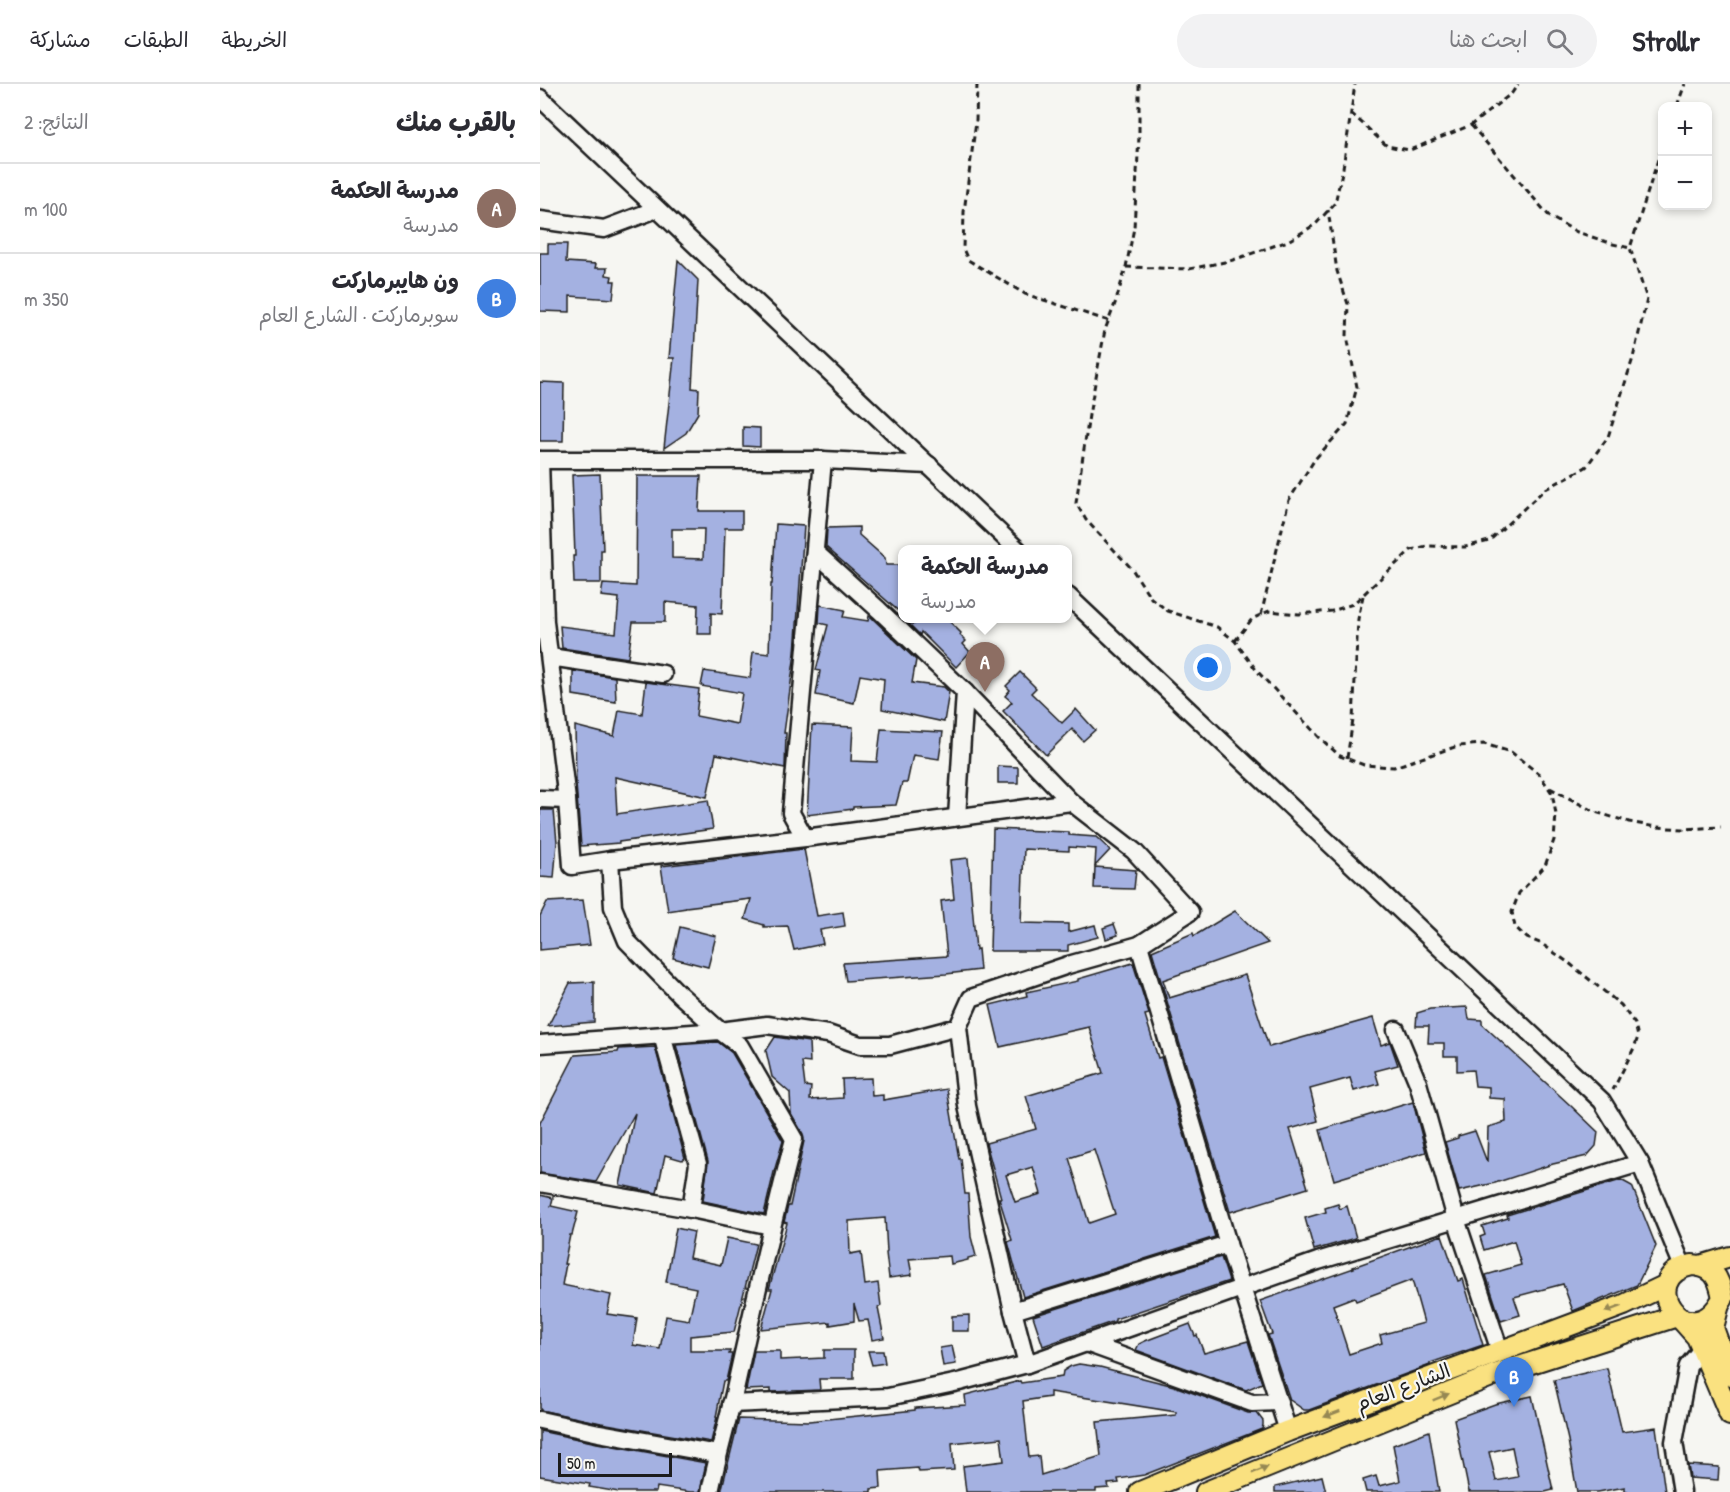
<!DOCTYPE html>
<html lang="ar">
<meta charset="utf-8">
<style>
body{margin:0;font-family:"Patrick Hand","Playpen Sans Arabic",sans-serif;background:#f2f2f3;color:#2b2b33;direction:rtl}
.controls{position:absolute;right:18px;top:18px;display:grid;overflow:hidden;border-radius:12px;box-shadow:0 3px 9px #0003}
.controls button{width:54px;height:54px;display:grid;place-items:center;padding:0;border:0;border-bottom:2px solid #e1e1e2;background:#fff;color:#2b2b33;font:30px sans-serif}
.scale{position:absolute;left:18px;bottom:15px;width:114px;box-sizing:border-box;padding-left:6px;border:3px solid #1c1c1c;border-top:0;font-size:16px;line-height:21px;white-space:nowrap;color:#1c1c1c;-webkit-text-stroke:4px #f6f6f2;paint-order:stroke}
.you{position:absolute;left:668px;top:584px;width:21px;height:21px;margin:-15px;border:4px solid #fff;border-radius:50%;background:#1a73e8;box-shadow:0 0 0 9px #1a73e833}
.badge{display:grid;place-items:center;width:39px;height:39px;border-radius:50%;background:#1a73e8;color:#fff;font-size:20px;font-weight:700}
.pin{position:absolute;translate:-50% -50px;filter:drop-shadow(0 2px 3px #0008)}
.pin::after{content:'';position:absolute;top:32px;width:21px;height:18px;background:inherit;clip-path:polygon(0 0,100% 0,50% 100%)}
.popup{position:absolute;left:358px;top:461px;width:174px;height:78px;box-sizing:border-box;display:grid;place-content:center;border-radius:12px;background:#fff;filter:drop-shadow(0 2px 4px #0005);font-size:20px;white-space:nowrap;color:#7c7c81}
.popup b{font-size:22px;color:#2b2b33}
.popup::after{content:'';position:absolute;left:50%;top:100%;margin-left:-12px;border:12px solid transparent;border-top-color:#fff}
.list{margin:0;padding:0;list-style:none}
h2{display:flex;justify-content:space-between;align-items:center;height:78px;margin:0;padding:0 24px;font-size:26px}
h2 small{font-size:20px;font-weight:400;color:#7c7c81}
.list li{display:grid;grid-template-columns:39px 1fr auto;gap:18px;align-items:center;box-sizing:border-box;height:90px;padding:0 24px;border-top:2px solid #e1e1e2}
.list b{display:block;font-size:22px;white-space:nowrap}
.list p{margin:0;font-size:20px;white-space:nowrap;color:#7c7c81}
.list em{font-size:20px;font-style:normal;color:#7c7c81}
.icon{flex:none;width:33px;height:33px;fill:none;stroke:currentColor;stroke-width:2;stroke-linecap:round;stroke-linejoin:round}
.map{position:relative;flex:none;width:1190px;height:1408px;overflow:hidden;direction:ltr}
header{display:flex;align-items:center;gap:36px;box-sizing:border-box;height:84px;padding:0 30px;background:#fff;border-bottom:2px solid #e1e1e2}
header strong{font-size:28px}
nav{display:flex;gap:33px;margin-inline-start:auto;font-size:21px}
.search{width:420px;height:54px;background:#f2f2f3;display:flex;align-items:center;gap:15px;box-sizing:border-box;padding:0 21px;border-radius:33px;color:#7c7c81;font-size:22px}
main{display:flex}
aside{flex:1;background:#fff}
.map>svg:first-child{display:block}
.building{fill:#a4b1e1;stroke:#1c1c1c;stroke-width:1.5;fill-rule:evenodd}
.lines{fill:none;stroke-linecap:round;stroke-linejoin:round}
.minor-casing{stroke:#1c1c1c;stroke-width:21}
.major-casing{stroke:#1c1c1c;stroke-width:24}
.path{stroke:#1c1c1c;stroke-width:3;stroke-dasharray:6 4.5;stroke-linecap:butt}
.minor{stroke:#f6f6f2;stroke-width:16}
.major{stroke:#fae180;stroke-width:20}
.oneway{fill:#968853}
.labels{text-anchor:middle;stroke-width:4.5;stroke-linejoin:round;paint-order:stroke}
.street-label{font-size:20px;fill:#1c1c1c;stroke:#f6f6f2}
</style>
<header>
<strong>Strollr</strong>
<div class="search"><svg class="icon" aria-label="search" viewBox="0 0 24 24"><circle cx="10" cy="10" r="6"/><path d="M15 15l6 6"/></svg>ابحث هنا</div>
<nav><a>الخريطة</a><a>الطبقات</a><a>مشاركة</a></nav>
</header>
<main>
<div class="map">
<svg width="1190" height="1408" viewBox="0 0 1190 1408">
<rect width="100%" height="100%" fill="#f6f6f2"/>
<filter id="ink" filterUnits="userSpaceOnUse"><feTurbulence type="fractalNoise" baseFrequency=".0167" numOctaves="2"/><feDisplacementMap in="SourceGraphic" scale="12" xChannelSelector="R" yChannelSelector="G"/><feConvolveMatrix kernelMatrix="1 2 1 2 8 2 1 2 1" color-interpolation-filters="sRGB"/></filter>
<g filter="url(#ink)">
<g class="building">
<polygon points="8,160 27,160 26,178 56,180 55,184 67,184 66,191 72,192 71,197 75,197 73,215 30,212 30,228 0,227 0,169 8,169"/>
<polygon points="138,176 158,196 152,304 159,305 158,329 146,349 124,364 134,274 129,274"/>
<polygon points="0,298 24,299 23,357 0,357"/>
<polygon points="203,343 220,344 220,363 203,362"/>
<polygon points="60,390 63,466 61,466 61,499 34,499 33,472 35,472 32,391"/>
<path d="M 97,392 L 161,392 L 159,427 L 202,427 L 202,444 L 185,444 L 182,530 L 171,529 L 171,550 L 157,550 L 158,521 L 125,518 L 125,538 L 93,538 L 88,574 L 22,564 L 20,542 L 76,549 L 79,514 L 61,512 L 63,500 L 96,502 ZM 132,445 L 164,445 L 163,475 L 132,474 Z"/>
<polygon points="236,440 264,442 255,569 244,649 246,649 245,684 176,670 167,713 75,693 77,730 168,716 173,745 79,758 79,759 41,762 36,700 35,642 74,652 79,626 102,630 106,598 159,605 156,632 197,640 202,609 161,602 164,587 210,594 213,568 229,570 231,500 232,500"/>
<polygon points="319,443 319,451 345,474 346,481 363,481 363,531 286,463 287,444"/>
<polygon points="280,521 305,526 303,533 328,537 329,532 332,534 376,576 372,599 404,603 409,608 404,638 342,625 344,595 320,591 314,619 276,611 280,587 276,586 288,541 279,539"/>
<polygon points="367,534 406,534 421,549 420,551 426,557 423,560 430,568 416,583 381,548 380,551 368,539 373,540"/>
<polygon points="33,587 75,593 76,618 33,611"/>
<polygon points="480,588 496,604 491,609 522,639 536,625 555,646 543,657 532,645 506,671 463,627 472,618 465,612 470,606 466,602"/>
<polygon points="272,641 313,643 311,677 337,678 341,645 403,648 399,675 373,671 367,699 362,699 356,721 313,723 313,725 267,731"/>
<polygon points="458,682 478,683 478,699 458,699"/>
<polygon points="0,726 14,726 17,758 14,794 0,793"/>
<polygon points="453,745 529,748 529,751 556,753 570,766 555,782 556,765 529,763 529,767 484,765 481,839 528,840 528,848 555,841 558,853 528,861 528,867 450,867"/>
<polygon points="264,765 277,832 303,828 305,842 280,846 283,860 254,866 248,842 224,843 224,841 205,835 211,815 146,823 146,824 128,827 121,782"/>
<polygon points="428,774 436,866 438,865 440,886 406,890 306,897 303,879 407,872 401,817 414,815 410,776"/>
<polygon points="555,783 596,786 594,805 554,804"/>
<polygon points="43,816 50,861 0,866 0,832 7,818"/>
<polygon points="695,827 728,859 623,896 629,914 705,891 729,963 833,934 841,961 850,958 858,981 835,987 839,1000 814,1007 810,994 770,1005 778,1037 750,1045 768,1104 690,1128 612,867 653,849 654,852"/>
<polygon points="574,840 578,851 566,855 563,844"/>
<polygon points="140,843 176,852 168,883 133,874"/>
<path d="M 593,879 L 609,930 L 605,931 L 618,974 L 621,973 L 675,1153 L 483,1213 L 468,1158 L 472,1156 L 459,1114 L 461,1114 L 446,1059 L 496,1045 L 486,1012 L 563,989 L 549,943 L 460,963 L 450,921 L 487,912 L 486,908 L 538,897 L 538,895 ZM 554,1066 L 575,1130 L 549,1139 L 529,1074 ZM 493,1083 L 501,1110 L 475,1118 L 466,1091 Z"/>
<polygon points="54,898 54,938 8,942 30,899"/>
<polygon points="927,923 929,935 942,936 942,940 1030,1021 1058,1048 1056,1062 1047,1072 1013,1080 955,1099 919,1107 905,1058 918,1054 918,1052 935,1047 947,1078 948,1043 966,1038 965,1015 949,1014 949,1003 935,1002 933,986 917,987 917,972 904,972 904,959 888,959 889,942 876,942 877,929 890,925"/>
<polygon points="235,953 269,958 270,979 262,978 265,1002 271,1003 270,1016 303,1014 302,995 331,994 332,1012 343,1011 343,1016 407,1005 419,1075 421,1075 425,1110 428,1110 431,1153 436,1172 428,1174 428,1176 411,1180 410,1172 369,1175 372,1191 349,1194 346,1169 347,1168 345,1134 309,1137 310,1170 321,1168 325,1201 338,1199 341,1222 338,1224 344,1254 332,1256 328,1236 319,1237 314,1220 314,1237 290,1241 290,1238 221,1245 232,1205 229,1205 247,1139 244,1138 248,1122 250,1122 264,1057 263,1050 251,1029 250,1009 232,993 226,967"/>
<polygon points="178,958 192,969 243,1057 234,1088 224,1130 163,1117 168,1077 136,961"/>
<polygon points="115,963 145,1074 142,1076 125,1071 117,1109 80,1101 95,1029 56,1098 0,1089 0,1039 35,971 78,968 79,965"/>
<polygon points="873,1018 886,1068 794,1096 780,1046"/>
<polygon points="1081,1096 1092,1102 1116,1162 1097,1201 1033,1227 1023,1200 974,1213 980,1231 961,1237 946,1191 981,1181 974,1157 944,1166 940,1153 945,1151 942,1142 968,1134 967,1131"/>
<polygon points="0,1111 13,1114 11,1122 38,1128 32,1151 30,1151 24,1180 26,1180 22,1201 71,1211 67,1230 97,1234 93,1261 120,1265 126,1232 149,1236 156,1204 126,1198 136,1144 154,1148 149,1174 181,1181 187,1154 216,1160 194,1248 150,1252 150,1267 190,1267 189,1270 192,1270 186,1297 183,1297 176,1333 177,1333 171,1358 61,1339 0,1326"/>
<polygon points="798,1120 800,1125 807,1122 816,1154 774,1166 765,1134 786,1128 785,1124"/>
<path d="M 902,1151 L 918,1197 L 923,1195 L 943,1261 L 890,1279 L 890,1281 L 769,1326 L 764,1326 L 750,1316 L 728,1251 L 732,1250 L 720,1217 L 814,1184 L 813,1183 ZM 872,1196 L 884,1239 L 840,1251 L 842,1259 L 809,1270 L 793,1221 L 814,1213 L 816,1217 Z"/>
<polygon points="681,1173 689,1197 575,1235 575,1237 503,1262 493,1232"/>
<polygon points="429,1231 429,1247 412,1247 412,1232"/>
<polygon points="650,1240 655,1252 657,1251 664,1269 708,1257 722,1299 706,1306 596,1266 599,1260 605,1257"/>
<polygon points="412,1262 416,1280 403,1282 400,1264"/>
<polygon points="284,1266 314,1266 314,1295 279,1295 280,1306 231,1308 231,1305 206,1306 214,1267 240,1267 240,1276 284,1274"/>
<polygon points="328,1267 343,1267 345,1279 332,1281"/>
<path d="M 539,1280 L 560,1283 L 634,1302 L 708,1329 L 717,1329 L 723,1337 L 723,1341 L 722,1345 L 604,1391 L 578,1395 L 579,1399 L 568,1400 L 569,1404 L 556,1405 L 556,1408 L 426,1408 L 423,1382 L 464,1377 L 461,1354 L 412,1359 L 414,1386 L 379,1388 L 378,1384 L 340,1387 L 341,1404 L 331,1405 L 331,1408 L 181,1408 L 199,1335 L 269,1337 L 375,1326 L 375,1324 L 426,1321 L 425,1311 L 480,1297 L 481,1299 L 522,1293 L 523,1287 L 531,1282 ZM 510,1308 L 636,1328 L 636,1331 L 557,1338 L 561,1372 L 501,1391 L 499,1372 L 489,1373 L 483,1317 L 510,1313 Z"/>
<polygon points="1067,1284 1082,1348 1116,1343 1125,1408 1085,1408 1085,1403 1058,1408 1037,1408 1028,1356 1014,1296"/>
<path d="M 992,1312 L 1013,1406 L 1005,1408 L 929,1408 L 914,1335 L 955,1320 ZM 972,1363 L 978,1393 L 956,1397 L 949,1368 Z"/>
<polygon points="0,1347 57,1359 166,1379 160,1408 150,1408 117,1403 116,1408 79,1408 49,1403 50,1400 0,1392"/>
<polygon points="889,1347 899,1408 826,1408 823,1396 836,1392 839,1402 860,1397 853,1361"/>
<polygon points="1148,1381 1179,1383 1178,1396 1150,1394"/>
<polygon points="782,1392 786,1408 735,1408 735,1403"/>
</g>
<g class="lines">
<defs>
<g id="minor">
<polyline points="0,14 478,466"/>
<polyline points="0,136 64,145 117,125"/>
<polyline points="0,376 5,538 27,716 32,782 70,776 73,823 87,857 139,910 180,947 227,941 288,950 320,961 350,961 418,943 431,914 528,881 599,861 650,828 594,767 531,718 265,754 251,729 283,376"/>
<polyline points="0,376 283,376 389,381"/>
<polyline points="275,468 339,526 425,608 531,718"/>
<polyline points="528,512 1062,1017 1100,1079 1143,1183"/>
<polyline points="10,573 123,590"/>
<polyline points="0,715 27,716"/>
<polyline points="417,733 425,608"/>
<polyline points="70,776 265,754"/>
<polyline points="599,861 688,1160 748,1347"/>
<polyline points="418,943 427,1022 473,1227 487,1280"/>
<polyline points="856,946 878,999 916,1135 960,1267"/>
<polyline points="122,951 158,1080 151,1125"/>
<path d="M 0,960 L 180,947 L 200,962 L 254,1055 C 232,1139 213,1224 194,1310 C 186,1343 177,1374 170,1408"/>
<polyline points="0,1099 151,1125 231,1142"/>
<polyline points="473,1227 688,1160"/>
<polyline points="546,1259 712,1319 739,1318"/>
<polyline points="191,1320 348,1313 419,1298 487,1280 778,1177 1100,1079"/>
<polyline points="0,1336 59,1349 177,1370"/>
<polyline points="1142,1408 1134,1358 1148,1282 1162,1265"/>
</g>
<g id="major">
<path d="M 1152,1181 C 1174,1182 1179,1194 1183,1214 C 1150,1277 1091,1194 1152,1181 Z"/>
<polyline points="1160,1182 1190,1173"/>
<polyline points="1178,1224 1173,1244 1190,1291"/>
<polyline points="1140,1234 1157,1253 1190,1331"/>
<polyline points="600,1408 748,1347 1084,1221 1126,1201"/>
<polyline points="666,1408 954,1291 1137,1232"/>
</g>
</defs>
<use href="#minor" class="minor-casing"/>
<use href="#major" class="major-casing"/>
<g class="path">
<polyline points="437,0 436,37 424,128 423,165 428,176 485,210 569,237"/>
<polyline points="599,0 599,52 594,144 586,183 576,217 565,246 549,331 536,419 546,436 592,485 611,514 628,527 677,543 695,557 717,587 779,653 800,672 824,681 854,683 918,662 944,660 971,668 999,690 1012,709 1016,730 1014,756 1005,782 979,809 972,828 975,843 987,854 1002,860 1029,879 1081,921 1095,940 1098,953 1094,964 1073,1006"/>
<polyline points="1137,22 1145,0"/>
<polyline points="811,29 847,62 870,66 931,41 972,9 978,0"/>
<polyline points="931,41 1010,133 1037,148 1073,160 1090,164"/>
<polyline points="586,183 649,185 690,177 748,157 776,140 795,119 803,84 815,0"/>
<polyline points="721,531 749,416 775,375 807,340 817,303 807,252 808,220 797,187 788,126"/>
<polyline points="695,557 712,535 729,527 759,530 792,527 813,520 871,466 887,462 925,463 949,457 1004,406 1046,383 1068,353 1093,274 1107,215 1090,164 1122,63"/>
<polyline points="807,674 813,636 818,535 823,512"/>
<polyline points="1010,704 1055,728 1089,738 1116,743 1143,745 1181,743"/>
</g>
<use href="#minor" class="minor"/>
<use href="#major" class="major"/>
</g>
<defs><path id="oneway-solid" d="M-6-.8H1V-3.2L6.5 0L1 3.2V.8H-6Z" transform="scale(1.5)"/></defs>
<g class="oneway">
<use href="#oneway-solid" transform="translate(1073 1225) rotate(160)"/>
<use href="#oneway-solid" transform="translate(901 1313) rotate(-22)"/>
<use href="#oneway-solid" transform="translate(792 1330) rotate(159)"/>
<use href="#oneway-solid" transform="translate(720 1386) rotate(-22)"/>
</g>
</g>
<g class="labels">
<g class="street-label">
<text transform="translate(863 1303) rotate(-21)" y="7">الشارع العام</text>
</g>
</g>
</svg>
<div class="controls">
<button>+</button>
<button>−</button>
</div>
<div class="scale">50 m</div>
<div class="you"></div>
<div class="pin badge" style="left:445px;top:608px;background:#8d6e63">A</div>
<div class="popup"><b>مدرسة الحكمة</b>مدرسة</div>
<div class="pin badge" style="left:974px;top:1323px;background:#3f7fe0">B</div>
</div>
<aside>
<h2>بالقرب منك<small>النتائج: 2</small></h2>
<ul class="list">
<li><span class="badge" style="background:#8d6e63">A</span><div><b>مدرسة الحكمة</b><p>مدرسة</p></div><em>100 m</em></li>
<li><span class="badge" style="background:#3f7fe0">B</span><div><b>ون هايبرماركت</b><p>سوبرماركت · الشارع العام</p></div><em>350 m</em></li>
</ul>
</aside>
</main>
